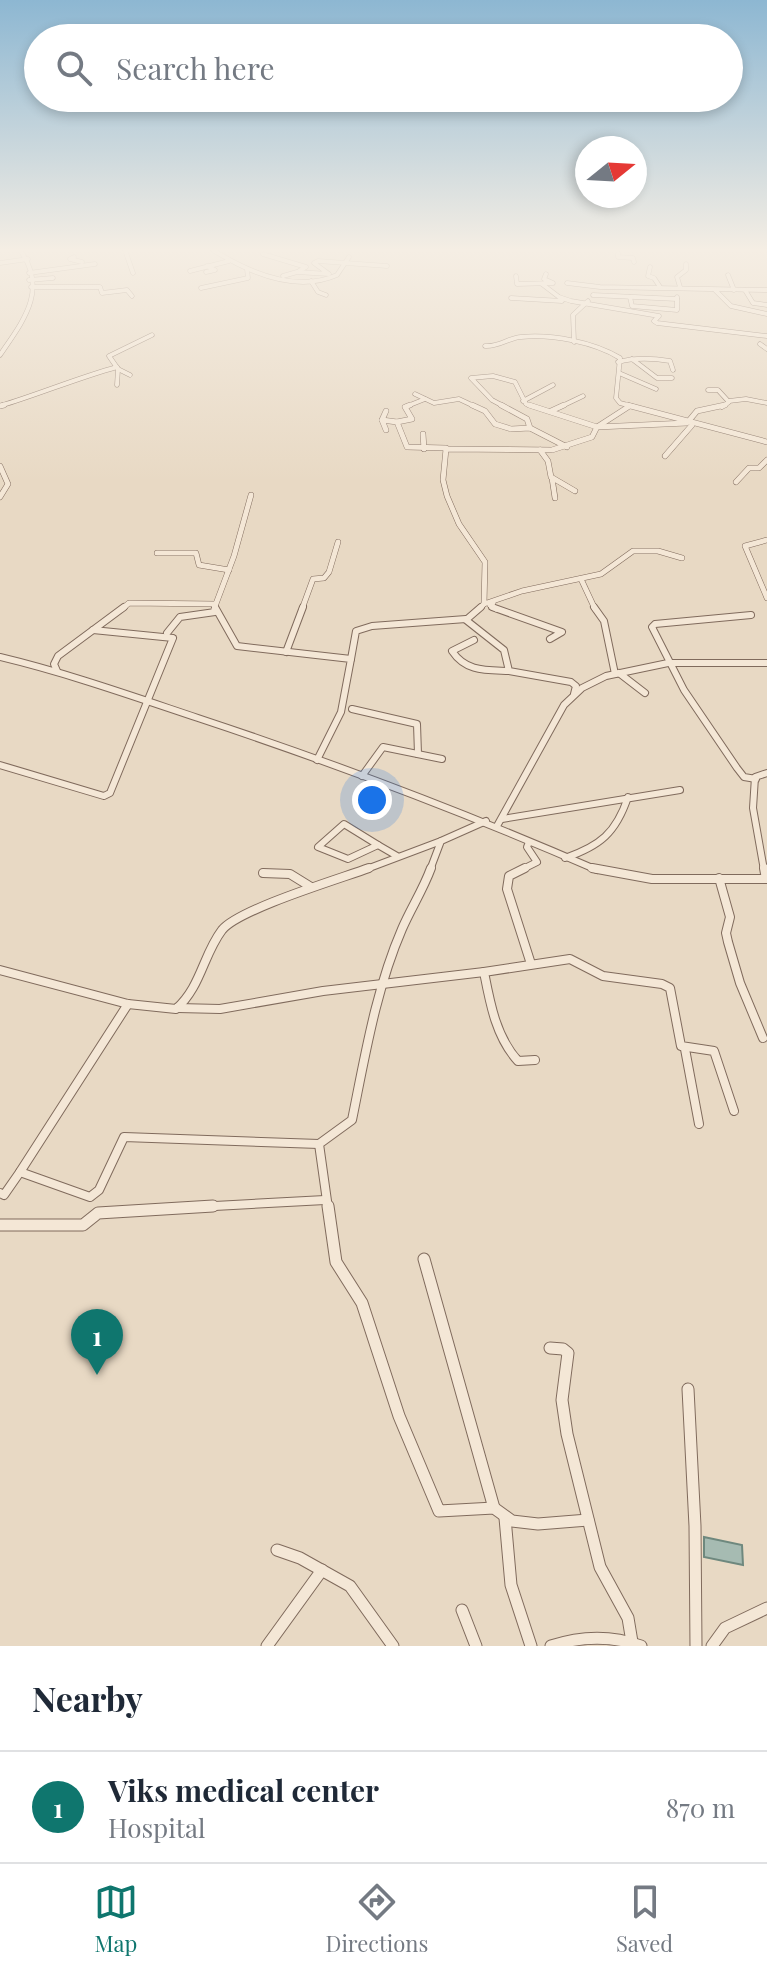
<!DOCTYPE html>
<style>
body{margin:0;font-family:"Playfair Display",serif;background:#f2f2f3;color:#1f2937}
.compass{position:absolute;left:575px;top:136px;width:72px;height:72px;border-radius:50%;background:#fff;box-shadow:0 4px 12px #0003;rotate:72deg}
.you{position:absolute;left:372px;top:800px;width:28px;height:28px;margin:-20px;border:6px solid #fff;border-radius:50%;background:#1a73e8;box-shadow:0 0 0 12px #1a73e833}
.badge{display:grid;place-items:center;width:52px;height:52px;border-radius:50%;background:#0f766e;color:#fff;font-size:26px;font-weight:700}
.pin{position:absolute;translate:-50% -66px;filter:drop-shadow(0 2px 4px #0008)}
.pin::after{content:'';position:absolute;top:42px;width:28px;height:24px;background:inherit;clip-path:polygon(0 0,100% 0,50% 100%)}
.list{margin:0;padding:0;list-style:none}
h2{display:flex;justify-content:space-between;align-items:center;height:104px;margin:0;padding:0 32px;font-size:34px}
h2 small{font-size:26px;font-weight:400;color:#747a83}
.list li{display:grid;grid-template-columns:52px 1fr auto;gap:24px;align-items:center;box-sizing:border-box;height:112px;padding:0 32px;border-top:2px solid #e0e1e3}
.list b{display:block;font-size:30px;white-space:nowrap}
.list p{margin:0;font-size:26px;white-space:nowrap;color:#747a83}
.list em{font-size:26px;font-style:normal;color:#747a83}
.icon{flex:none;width:44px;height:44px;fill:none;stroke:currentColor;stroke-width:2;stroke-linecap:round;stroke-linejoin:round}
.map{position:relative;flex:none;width:767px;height:1646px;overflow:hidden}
.search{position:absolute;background:#fff;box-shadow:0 4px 12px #0003;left:24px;right:24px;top:24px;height:88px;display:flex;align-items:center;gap:20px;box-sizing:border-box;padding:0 28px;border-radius:44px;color:#747a83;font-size:30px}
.sheet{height:216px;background:#fff}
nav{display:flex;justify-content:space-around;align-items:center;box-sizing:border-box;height:112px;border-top:2px solid #e0e1e3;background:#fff;font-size:22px;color:#747a83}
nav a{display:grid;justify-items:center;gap:4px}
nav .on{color:#0f766e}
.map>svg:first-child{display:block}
.water{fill:#a6bbb2;stroke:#6e887e;stroke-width:2}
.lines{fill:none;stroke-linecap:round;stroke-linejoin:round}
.minor-far4-casing{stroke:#806b5d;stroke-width:5}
.minor-far3-casing{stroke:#806b5d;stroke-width:6}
.minor-far2-casing{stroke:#806b5d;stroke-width:8}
.minor-far1-casing{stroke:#806b5d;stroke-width:10}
.minor-casing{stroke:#806b5d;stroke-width:13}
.minor-far4{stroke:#f4e7d6;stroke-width:4}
.minor-far3{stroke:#f4e7d6;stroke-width:5}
.minor-far2{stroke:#f4e7d6;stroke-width:6}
.minor-far1{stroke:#f4e7d6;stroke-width:8}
.minor{stroke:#f4e7d6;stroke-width:11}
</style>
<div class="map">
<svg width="767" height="1646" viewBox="0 0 767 1646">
<rect width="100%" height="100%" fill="#e8d9c4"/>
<polygon class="water" points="704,1537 742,1545 743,1565 704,1557"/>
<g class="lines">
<defs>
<g id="minor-far4">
<polyline points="125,250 133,273"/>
<path d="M 213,250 C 248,272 296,293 337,275 L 349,257"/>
<polyline points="618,253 618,257 633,258 634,262"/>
<polyline points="263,254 306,267 299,271"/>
<polyline points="74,257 70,259 82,262"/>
<polyline points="0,263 28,259"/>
<polyline points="650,267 648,276 654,278 660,287"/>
<polyline points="190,271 229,261"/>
<polyline points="206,272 215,270 207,266"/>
<polyline points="29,273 95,264"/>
<polyline points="728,275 734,290"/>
<polyline points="283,276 297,272 329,274 314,263 318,261 387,266"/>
<polyline points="516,276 517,284 553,283 544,279 546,274"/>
<polyline points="29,280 53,278"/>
<polyline points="311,281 318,292 326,295"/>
<polyline points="567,283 600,287 767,290"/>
<polyline points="542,284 559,297 571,301 659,316 654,321 657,323 767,336"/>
<polyline points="31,287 100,287 102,293 127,290 132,296"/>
<polyline points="680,287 677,277 686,270 686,264"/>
<polyline points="201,288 248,278 247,269"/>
<polyline points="715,290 731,306 767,314"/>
<polyline points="745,290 753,303 767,305"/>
<polyline points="593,295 677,299"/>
<polyline points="630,297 632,306 677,310 677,297"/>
<polyline points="511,298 562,301"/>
<polyline points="574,342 573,315 588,301"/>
<polyline points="760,344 767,349"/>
<path d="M 485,346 C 499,347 508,338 521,337 C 552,334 594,342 620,358 L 616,398 L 620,403 L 635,407"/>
<path d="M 0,355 C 23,321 49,290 20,250"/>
<polyline points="632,359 657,378 672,378"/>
<path d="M 618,362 C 636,357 652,358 670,361 L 673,370"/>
<polyline points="619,373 656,389"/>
<polyline points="130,375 118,369 109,356 152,335"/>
<polyline points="117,385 118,369"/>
<polyline points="708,390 718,390 729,402 722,407"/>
<polyline points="415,394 434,403 459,399 476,407"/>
<polyline points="523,401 553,385"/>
<polyline points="729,401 746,399 767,403"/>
<path d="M 0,406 C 40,394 77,378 117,367"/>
<polyline points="405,407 425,399"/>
<polyline points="505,407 492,400 471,378 493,376 515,382 526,404 535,407"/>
<polyline points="560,407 583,396"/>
</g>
<g id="minor-far3">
<polyline points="472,405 485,411 495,424 511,429 530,428 567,447"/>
<polyline points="501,405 527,419 530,428"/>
<polyline points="529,405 597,427 628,407"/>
<polyline points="627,405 767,442"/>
<polyline points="0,406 4,405"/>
<polyline points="386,411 382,420 386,430"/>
<polyline points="551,411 564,405"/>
<polyline points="382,420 397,422 407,447 446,448"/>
<polyline points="397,422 412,419 405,407 410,405"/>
<polyline points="423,434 424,449"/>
<polyline points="540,450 548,461 551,477 575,491"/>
<polyline points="665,456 692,425"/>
<polyline points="0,466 8,484 0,497"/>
<polyline points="552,478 555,498"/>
<polyline points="736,482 749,468 759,468 767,460"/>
<polyline points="767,540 745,546 767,598"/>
<polyline points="157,553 196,553 199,565 229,570"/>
<polyline points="581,579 595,609"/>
<polyline points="493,603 490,605 496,609"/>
<polyline points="484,604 522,591 601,574 633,551 658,551 682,558"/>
<polyline points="122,609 129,603 215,604"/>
<polyline points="214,609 234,556 251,495"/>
<polyline points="302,609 313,579 324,578 329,572 338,542"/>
<polyline points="479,609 484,604 485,562 459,524 447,496 443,480 446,449 552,450 592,437 597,427 687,423 697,411 725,405"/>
</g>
<g id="minor-far2">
<polyline points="215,607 237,646 351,659 341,712 317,760"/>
<polyline points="481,607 466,620 504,650 509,671 571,682 576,686 574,694"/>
<polyline points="492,607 562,632 550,639"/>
<polyline points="594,607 604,621 615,674"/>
<polyline points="751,615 655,624 652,627 684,690 737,768 744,777 756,779"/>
<polyline points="167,633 180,617 215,612"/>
<path d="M 474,640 L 452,651 C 466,672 486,670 509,671"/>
<polyline points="286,652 303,607"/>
<path d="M 0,657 C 67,673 132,696 198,718 C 334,763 466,813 597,870"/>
<polyline points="351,659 356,631 372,626 466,619"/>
<polyline points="57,671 54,664 58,656 124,607"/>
<polyline points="619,673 645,693"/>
<polyline points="352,709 417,724 418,754"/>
<polyline points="0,765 104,796 110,793 173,638 93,630"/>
<polyline points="362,776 383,747 442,759"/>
<polyline points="502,819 680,790"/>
<polygon points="344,824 378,845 348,859 318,847"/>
<polyline points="497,826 564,705 582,688 606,676 668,663 767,663"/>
<polyline points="378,845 397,856"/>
<path d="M 565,858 C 600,846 616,833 628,797"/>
<polyline points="364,870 441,841"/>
<polyline points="430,870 441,841 486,821"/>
<polyline points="521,870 537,862 527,847 529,842"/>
<polyline points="764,870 753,808 755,777 767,773"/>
</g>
<g id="minor-far1">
<polyline points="525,868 509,876 507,889 531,964"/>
<polyline points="592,868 652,879 767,879"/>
<polyline points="764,868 766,879"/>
<polyline points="263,873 290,874 311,887"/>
<polyline points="719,878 730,917 726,933 728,942 740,983 763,1038"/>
<path d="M 0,970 L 128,1004 L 176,1009 C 201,987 203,955 222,930 C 239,909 339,879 369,868"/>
<polyline points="178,1008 220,1009 323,991 484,972"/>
<polyline points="685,1049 699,1124"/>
<path d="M 535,1060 L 518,1061 C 496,1037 490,1003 484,972 L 570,959 L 603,976 L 662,984 L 670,988 L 681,1046 L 714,1051 L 734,1111"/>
<polyline points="20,1172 90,1197 99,1190 124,1137 319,1144"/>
<polyline points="0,1193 4,1195 20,1172 128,1004"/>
<polyline points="178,1208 325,1200"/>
<path d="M 328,1208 L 319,1144 L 352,1120 C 365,1056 376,989 402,929 C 411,908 423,890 431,868"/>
</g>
<g id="minor">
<polyline points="328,1206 336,1262 362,1303 399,1416 439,1511 494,1508 512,1521 538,1524 588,1520"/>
<polyline points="0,1225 83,1225 98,1213 213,1206"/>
<polyline points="424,1259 494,1508"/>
<polyline points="550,1348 563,1349 568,1353 562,1400 567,1434 600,1567 628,1618 632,1642"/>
<polyline points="688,1389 695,1526 696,1646"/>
<polyline points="505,1518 511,1585 531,1646"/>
<polyline points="277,1550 300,1558 350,1586 393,1646"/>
<polyline points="462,1610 476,1646"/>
<polyline points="267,1646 322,1570"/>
<path d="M 551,1646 C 581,1636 611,1635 641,1646"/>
<polyline points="712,1646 725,1628 767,1608"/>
</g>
</defs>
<use href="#minor-far4" class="minor-far4-casing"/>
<use href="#minor-far3" class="minor-far3-casing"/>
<use href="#minor-far2" class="minor-far2-casing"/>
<use href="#minor-far1" class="minor-far1-casing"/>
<use href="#minor" class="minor-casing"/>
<use href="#minor-far4" class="minor-far4"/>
<use href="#minor-far3" class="minor-far3"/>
<use href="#minor-far2" class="minor-far2"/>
<use href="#minor-far1" class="minor-far1"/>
<use href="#minor" class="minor"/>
</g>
<linearGradient id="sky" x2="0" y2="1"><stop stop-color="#8db7d2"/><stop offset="0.52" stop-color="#f5eee4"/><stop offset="1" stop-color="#f5eee4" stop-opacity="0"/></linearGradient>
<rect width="767" height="481" fill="url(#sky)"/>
</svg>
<svg class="compass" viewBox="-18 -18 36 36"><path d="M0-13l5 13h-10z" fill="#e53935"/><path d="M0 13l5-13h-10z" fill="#747a83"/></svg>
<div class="you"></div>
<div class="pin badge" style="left:97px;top:1375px">1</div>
<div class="search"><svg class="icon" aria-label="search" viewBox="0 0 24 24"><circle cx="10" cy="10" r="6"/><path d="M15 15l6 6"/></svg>Search here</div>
</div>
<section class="sheet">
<h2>Nearby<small></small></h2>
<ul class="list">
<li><span class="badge">1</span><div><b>Viks medical center</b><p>Hospital</p></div><em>870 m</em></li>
</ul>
</section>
<nav>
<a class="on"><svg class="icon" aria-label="map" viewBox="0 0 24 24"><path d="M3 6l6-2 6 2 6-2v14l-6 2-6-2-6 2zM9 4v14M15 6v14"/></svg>Map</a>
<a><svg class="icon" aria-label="directions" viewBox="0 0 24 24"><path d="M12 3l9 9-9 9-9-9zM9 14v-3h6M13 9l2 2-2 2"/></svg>Directions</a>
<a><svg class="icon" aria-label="saved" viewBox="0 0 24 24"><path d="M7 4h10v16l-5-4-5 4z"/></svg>Saved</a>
</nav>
